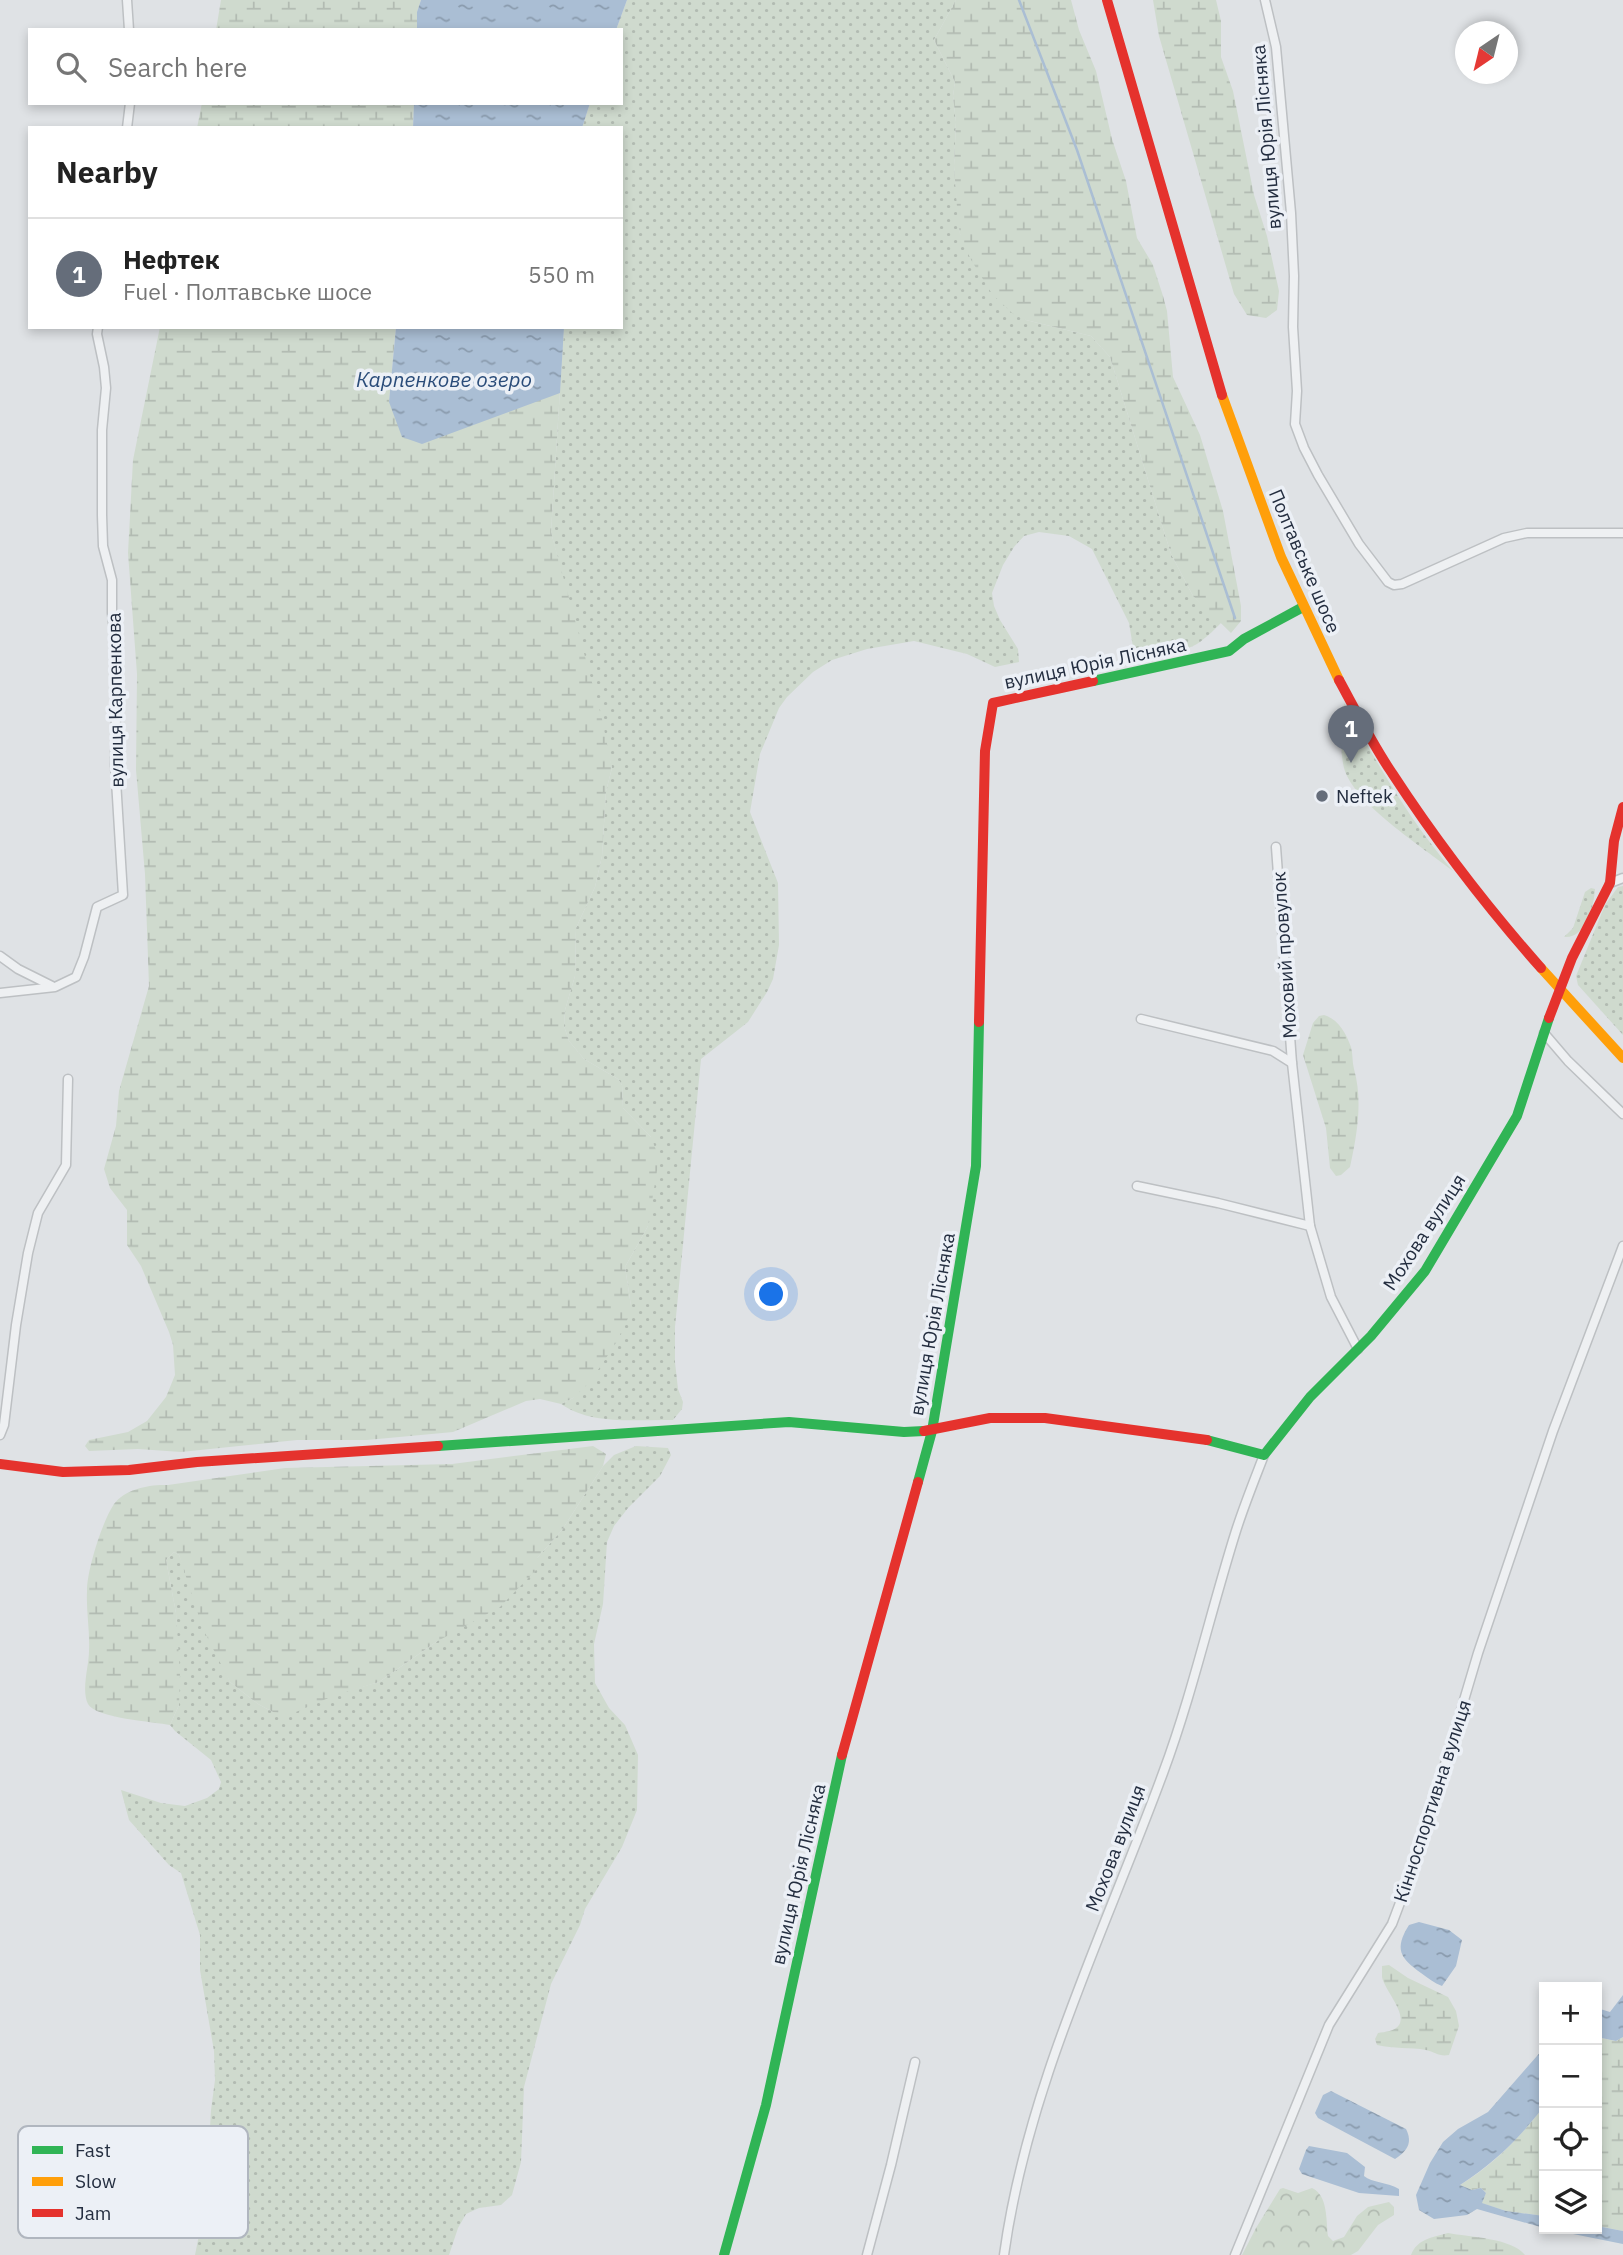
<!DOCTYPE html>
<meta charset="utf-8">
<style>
body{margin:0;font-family:"IBM Plex Sans",sans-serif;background:#f6f6f6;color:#222}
.controls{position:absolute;right:21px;bottom:21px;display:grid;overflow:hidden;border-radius:0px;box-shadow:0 4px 10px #0003}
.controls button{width:63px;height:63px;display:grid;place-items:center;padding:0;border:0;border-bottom:2px solid #e0e0e0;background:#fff;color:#222;font:35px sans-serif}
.compass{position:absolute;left:1455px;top:21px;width:63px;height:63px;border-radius:50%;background:#fff;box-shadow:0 4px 10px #0003;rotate:215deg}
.you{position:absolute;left:772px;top:1295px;width:24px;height:24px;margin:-18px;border:5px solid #fff;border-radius:50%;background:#1a73e8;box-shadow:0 0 0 10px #1a73e833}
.badge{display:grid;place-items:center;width:46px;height:46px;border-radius:50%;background:#656d7a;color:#fff;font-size:23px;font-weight:700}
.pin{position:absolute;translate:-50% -58px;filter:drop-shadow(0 2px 4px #0008)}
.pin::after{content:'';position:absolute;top:37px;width:24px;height:21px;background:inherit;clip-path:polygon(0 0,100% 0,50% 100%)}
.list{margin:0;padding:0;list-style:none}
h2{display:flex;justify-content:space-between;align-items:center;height:91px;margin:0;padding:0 28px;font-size:30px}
h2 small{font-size:23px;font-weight:400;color:#767676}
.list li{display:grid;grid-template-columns:46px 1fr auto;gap:21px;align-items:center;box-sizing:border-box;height:112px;padding:0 28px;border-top:2px solid #e0e0e0}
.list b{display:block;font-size:26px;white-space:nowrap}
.list p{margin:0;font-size:23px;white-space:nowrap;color:#767676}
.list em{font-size:23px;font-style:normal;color:#767676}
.icon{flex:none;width:38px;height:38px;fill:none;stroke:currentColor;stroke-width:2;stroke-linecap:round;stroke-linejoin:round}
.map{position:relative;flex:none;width:1623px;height:2255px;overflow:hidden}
.search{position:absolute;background:#fff;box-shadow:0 4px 10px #0003;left:28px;top:28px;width:595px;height:77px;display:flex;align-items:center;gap:18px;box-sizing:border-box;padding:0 24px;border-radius:0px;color:#767676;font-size:26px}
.panel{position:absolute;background:#fff;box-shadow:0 4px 10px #0003;left:28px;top:126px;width:595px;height:203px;border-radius:0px}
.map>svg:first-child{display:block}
.grass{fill:url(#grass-dots)}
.forest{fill:url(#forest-crowns)}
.wetland{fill:url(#wetland-marsh)}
.water{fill:url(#water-ripples)}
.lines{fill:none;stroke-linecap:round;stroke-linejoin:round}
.stream{stroke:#aabed4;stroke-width:2.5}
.street-casing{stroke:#bdc0c3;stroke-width:11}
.street{stroke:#eef0f2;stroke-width:8}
.fast{stroke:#30b455;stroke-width:10}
.slow{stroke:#ff9f0a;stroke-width:10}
.jam{stroke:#e5322d;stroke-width:10}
.poi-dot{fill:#656d7a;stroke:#ecf0f6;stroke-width:2.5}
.labels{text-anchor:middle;stroke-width:7;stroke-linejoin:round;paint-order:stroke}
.street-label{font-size:19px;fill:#242e40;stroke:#ecf0f6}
.poi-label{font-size:19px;fill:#242e40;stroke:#ecf0f6;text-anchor:start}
.water-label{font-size:21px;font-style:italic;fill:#2a4c79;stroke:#ecf0f6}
.key{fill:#ecf0f6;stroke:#b0b6bf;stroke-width:2}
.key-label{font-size:19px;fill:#242e40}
</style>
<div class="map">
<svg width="1623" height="2255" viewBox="0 0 1623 2255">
<defs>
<pattern id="grass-dots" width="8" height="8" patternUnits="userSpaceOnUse" patternTransform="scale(1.75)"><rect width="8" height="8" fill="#cfdace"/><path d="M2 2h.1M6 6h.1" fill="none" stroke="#b2bbb2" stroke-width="1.8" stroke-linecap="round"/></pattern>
<pattern id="forest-crowns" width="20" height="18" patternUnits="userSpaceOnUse" patternTransform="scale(1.75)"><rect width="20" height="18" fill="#cfdace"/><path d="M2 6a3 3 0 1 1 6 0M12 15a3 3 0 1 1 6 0" fill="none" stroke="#b2bbb2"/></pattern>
<pattern id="wetland-marsh" width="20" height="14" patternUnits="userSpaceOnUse" patternTransform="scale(1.75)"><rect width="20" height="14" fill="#cfdace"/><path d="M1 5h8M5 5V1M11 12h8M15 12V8" fill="none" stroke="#b2bbb2"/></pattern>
<pattern id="water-ripples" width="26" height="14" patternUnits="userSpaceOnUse" patternTransform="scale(1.75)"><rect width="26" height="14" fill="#aabed4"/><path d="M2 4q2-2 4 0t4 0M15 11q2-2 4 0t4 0" fill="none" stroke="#8a9bad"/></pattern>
</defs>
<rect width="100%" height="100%" fill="#dfe2e5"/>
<g class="grass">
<path d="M 627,0 L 956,0 L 934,40 L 955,82 L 953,96 L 956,122 L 954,166 L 960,234 L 1026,320 L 1091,336 L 1110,357 L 1171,554 L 1193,596 L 1222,622 C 1215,629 1208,636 1200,642 C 1183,654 1151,657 1133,647 L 1129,623 L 1092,549 L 1069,536 L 1039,532 L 1024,536 L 1014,547 L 1003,565 L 992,593 L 994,606 L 1000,620 L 1018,649 L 1019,662 L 995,667 L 967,654 L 914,641 L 867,649 L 832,660 L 813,672 L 787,697 L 779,708 L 760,754 L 750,812 L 778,883 L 779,945 L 773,979 L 767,992 L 748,1022 L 701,1059 L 675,1327 L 675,1362 L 678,1389 L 683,1402 L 682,1409 L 673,1420 C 636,1419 593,1426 561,1404 L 573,1398 L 631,1306 L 625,1267 L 648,1226 L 651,1137 L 623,1108 L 622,1085 L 618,1079 L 584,1059 L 569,1041 L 564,1026 L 565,1010 L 575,976 L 576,928 L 595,887 L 602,856 L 606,791 L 612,768 L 551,532 L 564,327 L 621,327 L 621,128 L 582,128 L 590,103 L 621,103 L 621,30 L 616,30 Z"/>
<path d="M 1344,703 C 1376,762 1409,820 1453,871 C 1424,848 1353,803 1344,768 C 1339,748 1343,723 1344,703 Z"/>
<polygon points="1623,886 1623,1035 1578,985 1576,976 1605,905 1618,887"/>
<path d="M 1591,888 L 1595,889 C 1594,907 1585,939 1564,937 L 1573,928 L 1585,892 Z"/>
<polygon points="636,1446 668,1448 671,1455 660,1476 628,1508 614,1526 607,1542 603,1604 594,1644 595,1683 609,1708 625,1725 638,1755 637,1810 622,1847 585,1909 580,1925 551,1984 524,2087 521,2162 512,2195 501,2205 479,2208 466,2214 458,2228 449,2255 195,2255 206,2200 211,2110 215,2080 214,2051 200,1970 200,1935 181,1873 169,1865 129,1820 121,1790 161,1803 185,1806 207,1798 219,1789 221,1782 211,1760 175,1731 170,1725 179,1705 176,1613 166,1560 174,1552 179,1555 230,1682 258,1704 273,1712 379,1682 436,1642 537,1558 562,1530 603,1466 614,1455"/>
</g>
<path class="forest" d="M 1283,2188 L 1298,2193 L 1312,2188 C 1328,2195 1326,2220 1328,2236 L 1333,2241 L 1344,2237 L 1357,2216 L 1368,2207 L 1389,2202 L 1394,2207 L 1394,2215 L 1378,2225 L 1358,2251 L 1351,2255 L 1242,2255 L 1256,2228 L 1280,2189 Z"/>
<g class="wetland">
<polygon points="221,0 421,0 417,12 417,30 216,30"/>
<polygon points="956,0 1071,0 1079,30 1096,71 1112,139 1126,181 1137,238 1153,265 1163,296 1167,311 1173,377 1200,435 1223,511 1241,606 1241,621 1231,633 1193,596 1171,554 1110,357 1091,336 1026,320 1013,314 992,294 970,258 960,234 958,221 954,166 956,122 953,96 955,82 934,40"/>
<polygon points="1153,0 1216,0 1221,21 1221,57 1233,91 1254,195 1267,236 1279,291 1277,310 1266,318 1247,315 1234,294 1159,36"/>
<polygon points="202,103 414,103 413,128 197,128"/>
<polygon points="160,327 396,327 389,402 564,327 551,532 602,719 612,768 606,791 602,856 595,887 576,928 575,976 565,1010 564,1026 569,1041 584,1059 618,1079 622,1085 623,1108 651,1137 659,1158 648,1226 625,1267 631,1306 630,1314 616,1343 590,1382 573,1398 561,1404 540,1399 526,1401 453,1432 367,1440 297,1440 181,1452 138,1449 89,1451 85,1446 89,1440 128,1432 147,1421 166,1397 175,1375 173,1345 169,1332 141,1266 127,1245 127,1210 110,1188 104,1169 116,1126 119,1091 149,986 145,874 136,770 137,674 128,553 133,460"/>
<path d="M 1324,1015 C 1338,1019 1346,1033 1351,1047 C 1353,1054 1352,1062 1354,1069 C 1363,1101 1357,1135 1350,1167 L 1341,1175 L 1336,1176 L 1330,1168 L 1326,1128 L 1303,1055 L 1313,1023 L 1319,1016 Z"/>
<path d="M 593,1446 L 606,1454 L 603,1466 L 562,1530 L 537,1558 L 536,1570 L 500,1607 L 436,1642 L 379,1682 L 333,1696 L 289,1715 L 273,1712 L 258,1704 L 230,1682 L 203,1629 L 179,1555 L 174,1552 L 166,1560 L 176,1613 L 180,1674 L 179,1705 L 170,1725 C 155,1722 95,1718 88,1704 C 81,1690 89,1666 89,1651 C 90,1631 86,1611 87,1591 C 87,1570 102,1522 114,1504 C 125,1489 150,1484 168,1485 L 285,1468 L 452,1464 Z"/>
<path d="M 1389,1965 L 1408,1978 L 1448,1997 L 1456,2011 L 1459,2026 L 1449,2055 C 1439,2057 1435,2052 1426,2050 C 1410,2047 1394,2049 1377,2045 L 1375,2039 L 1378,2033 C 1385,2032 1395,2031 1399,2025 C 1407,2013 1384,1989 1382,1977 C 1382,1974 1382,1970 1382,1966 Z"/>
<polygon points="1597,2037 1616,2041 1623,2037 1623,2231 1597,2226"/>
<path d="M 1544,2106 L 1544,2216 L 1506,2211 L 1481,2203 L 1486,2193 L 1481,2188 L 1472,2190 L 1460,2185 C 1494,2165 1520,2137 1544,2106 Z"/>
<path d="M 1448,2233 C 1469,2237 1512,2238 1525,2255 L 1411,2255 C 1417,2239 1433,2237 1448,2233 Z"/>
</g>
<g class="water">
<polygon points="421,0 627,0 616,30 417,30 417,12"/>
<polygon points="414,103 590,103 582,128 413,128"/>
<polygon points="396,327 564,327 560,393 422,444 402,437 389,402"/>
<path d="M 1419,1922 L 1449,1930 L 1462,1940 L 1456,1966 L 1442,1986 C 1434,1983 1428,1978 1421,1973 C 1400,1958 1394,1949 1409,1925 Z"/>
<polygon points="1623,1995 1623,2037 1616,2041 1597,2037 1597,2008 1610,2012"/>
<path d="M 1544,2048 L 1544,2106 C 1520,2138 1494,2163 1460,2185 L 1472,2190 L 1481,2188 L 1486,2193 L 1482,2203 L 1506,2211 L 1544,2216 L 1544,2228 L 1477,2209 L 1467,2215 L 1434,2219 L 1419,2210 L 1416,2195 L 1430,2163 L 1443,2142 L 1458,2129 L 1488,2112 Z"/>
<path d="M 1331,2091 L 1406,2129 C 1413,2143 1407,2151 1395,2159 L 1318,2118 L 1315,2113 L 1323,2095 Z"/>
<path d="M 1309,2146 L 1347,2153 L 1365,2167 L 1364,2176 C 1372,2183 1388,2182 1399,2189 L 1399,2196 L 1359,2193 L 1302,2174 L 1299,2169 L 1306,2150 Z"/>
<polygon points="1597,2226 1623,2231 1623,2244 1548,2229 1597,2229"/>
</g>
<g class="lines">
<polyline class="stream" points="1019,0 1077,150 1235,618"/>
<defs>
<g id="street">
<polyline points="127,0 129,30"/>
<polyline points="1265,0 1276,47 1291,213 1294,276 1293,327 1297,391 1295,424 1304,448 1318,475 1359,544 1388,582 1394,585 1402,584 1504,538 1527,533 1623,533"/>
<polyline points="127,128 130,103"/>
<polyline points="1276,847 1292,1063 1310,1226 1331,1297 1358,1349"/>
<polyline points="1610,883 1623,878"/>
<polyline points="0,956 18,969 52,986"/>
<polyline points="0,993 55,987 76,977 84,957 97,907 123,895 115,764 117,660 112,613 112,580 103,546 102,515 102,430 106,388 104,367 97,334 98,327"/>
<polyline points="1141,1019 1273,1051 1292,1063"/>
<polyline points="1544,1033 1568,1061 1623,1114"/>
<polyline points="1137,1186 1218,1203 1310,1226"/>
<polyline points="0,1435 4,1425 16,1325 28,1253 38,1213 66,1165 68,1079"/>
<polyline points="867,2255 891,2165 915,2062"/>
<path d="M 1004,2255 C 1027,2087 1105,1931 1163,1773 C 1192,1695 1210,1614 1235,1534 C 1243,1508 1254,1481 1264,1455"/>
<polyline points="1235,2255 1329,2025 1392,1924 1418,1855 1478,1653 1553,1431 1623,1246"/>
</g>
</defs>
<use href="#street" class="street-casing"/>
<use href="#street" class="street"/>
<g class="fast">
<polyline points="1093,681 1229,651 1244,639 1303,607"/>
<polyline points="1207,1440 1264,1455 1310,1397 1371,1336 1425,1271 1517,1116 1549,1018"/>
<polyline points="438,1446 789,1422 904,1432 924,1431"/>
<polyline points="918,1482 932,1431 976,1166 979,1022"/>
<polyline points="724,2255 766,2105 842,1755"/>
</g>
<g class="slow">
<polyline points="1222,395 1281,557 1339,680"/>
<polyline points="1541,968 1623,1058"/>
</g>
<g class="jam">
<polyline points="1107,0 1222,395"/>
<path d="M 1339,680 C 1356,711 1372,744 1392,773 C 1437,842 1487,907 1541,968"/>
<polyline points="1549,1018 1572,958 1610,883 1614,841 1623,807"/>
<polyline points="979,1022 985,751 993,703 1093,681"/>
<polyline points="924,1431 990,1418 1045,1418 1207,1440"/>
<polyline points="0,1464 63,1472 129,1470 197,1462 438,1446"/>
<polyline points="842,1755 918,1482"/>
</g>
</g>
<circle class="poi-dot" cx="1322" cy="796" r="7"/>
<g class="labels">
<g class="street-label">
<text transform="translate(1266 137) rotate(-95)" y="7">вулиця Юрія Лісняка</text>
<text transform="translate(1305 561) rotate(67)" y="7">Полтавське шосе</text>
<text transform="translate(1095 663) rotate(-12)" y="7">вулиця Юрія Лісняка</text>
<text transform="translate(115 700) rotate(-91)" y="7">вулиця Карпенкова</text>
<text transform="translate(1284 955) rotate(-94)" y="7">Моховий провулок</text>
<text transform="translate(1424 1232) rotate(-57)" y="7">Мохова вулиця</text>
<text transform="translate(932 1324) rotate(-80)" y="7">вулиця Юрія Лісняка</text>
<text transform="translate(1432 1801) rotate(-72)" y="7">Кінноспортивна вулиця</text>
<text transform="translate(1115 1848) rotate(-69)" y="7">Мохова вулиця</text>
<text transform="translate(798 1874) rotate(-77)" y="7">вулиця Юрія Лісняка</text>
</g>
<g class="poi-label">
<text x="1336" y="803">Neftek</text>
</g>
<g class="water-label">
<text x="444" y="387">Карпенкове озеро</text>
</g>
</g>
<rect x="18" y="2126" width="230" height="112" rx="10" class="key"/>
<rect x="32" y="2146" width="31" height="8" fill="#30b455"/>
<rect x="32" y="2177" width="31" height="9" fill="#ff9f0a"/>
<rect x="32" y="2209" width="31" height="8" fill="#e5322d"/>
<g class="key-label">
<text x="75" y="2157">Fast</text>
<text x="75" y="2188">Slow</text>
<text x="75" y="2220">Jam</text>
</g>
</svg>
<div class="controls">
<button>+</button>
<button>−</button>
<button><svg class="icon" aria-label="locate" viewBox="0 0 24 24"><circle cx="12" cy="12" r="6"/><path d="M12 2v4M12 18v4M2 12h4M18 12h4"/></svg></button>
<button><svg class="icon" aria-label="layers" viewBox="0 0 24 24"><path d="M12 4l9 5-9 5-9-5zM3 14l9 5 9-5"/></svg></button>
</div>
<svg class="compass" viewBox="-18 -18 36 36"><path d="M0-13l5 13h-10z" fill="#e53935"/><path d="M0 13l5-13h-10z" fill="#767676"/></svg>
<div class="you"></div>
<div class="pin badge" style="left:1351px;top:763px">1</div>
<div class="search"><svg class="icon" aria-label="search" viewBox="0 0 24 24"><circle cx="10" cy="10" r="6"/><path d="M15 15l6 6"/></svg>Search here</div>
<section class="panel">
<h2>Nearby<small></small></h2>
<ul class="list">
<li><span class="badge">1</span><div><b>Нефтек</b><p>Fuel · Полтавське шосе</p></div><em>550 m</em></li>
</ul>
</section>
</div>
